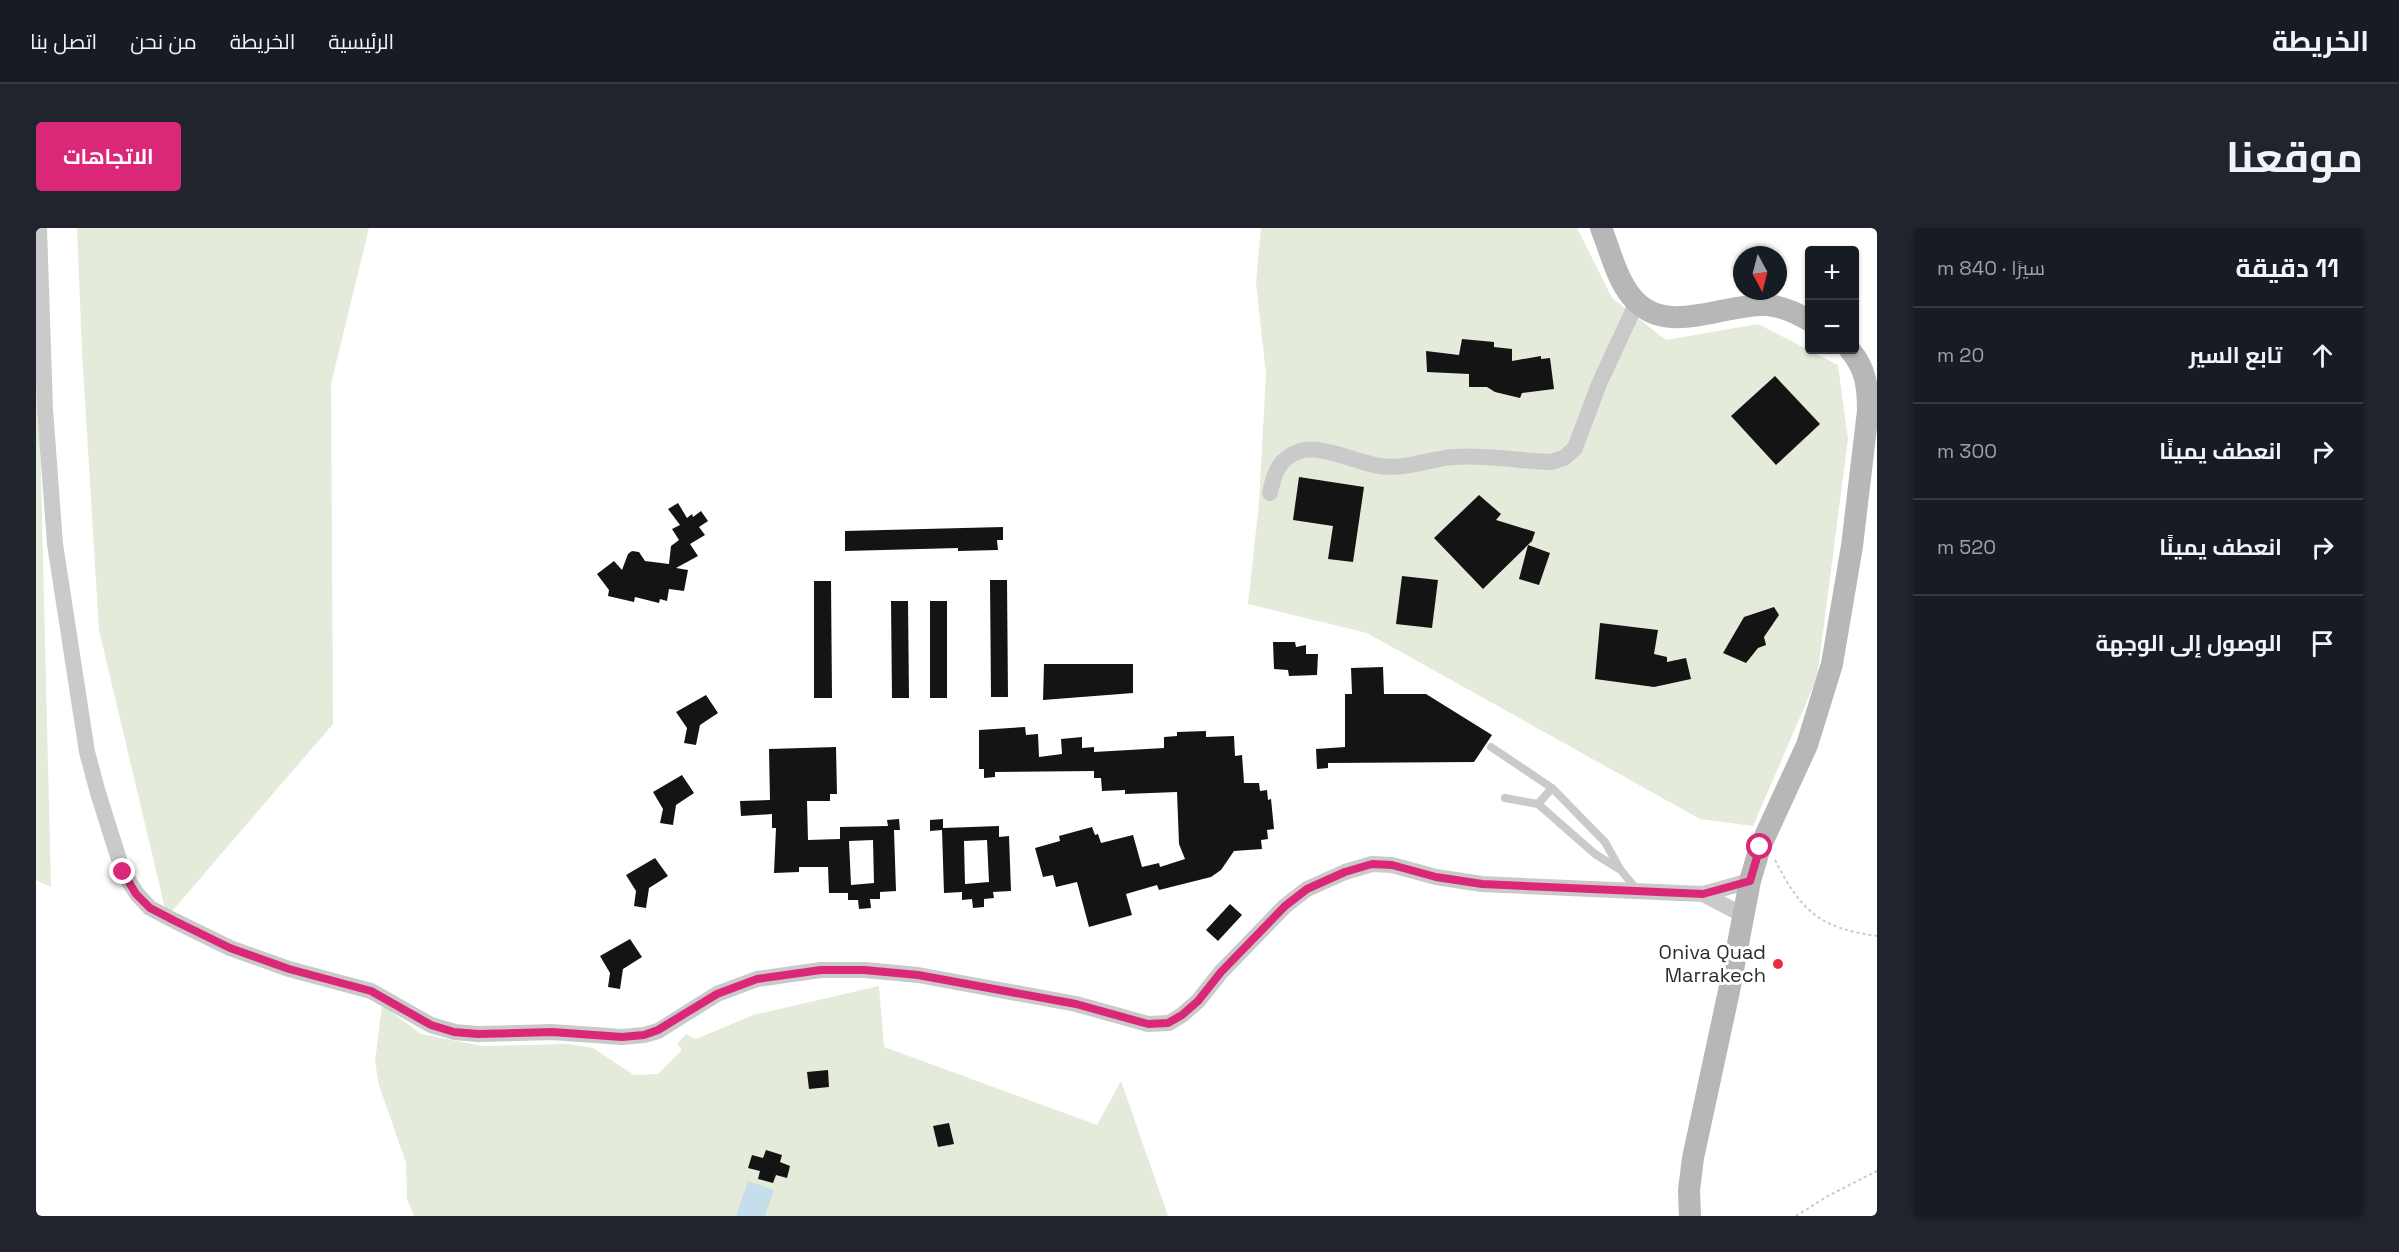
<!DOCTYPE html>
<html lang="ar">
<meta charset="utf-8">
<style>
body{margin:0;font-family:"Space Grotesk",Cairo,sans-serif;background:#20242c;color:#f1f3f6;direction:rtl}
.controls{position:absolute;right:18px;top:18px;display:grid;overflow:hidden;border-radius:6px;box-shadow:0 2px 4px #0004}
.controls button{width:54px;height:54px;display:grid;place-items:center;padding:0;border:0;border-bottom:2px solid #363941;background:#171b24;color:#f1f3f6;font:30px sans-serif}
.compass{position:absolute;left:1697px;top:18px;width:54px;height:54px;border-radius:50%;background:#171b24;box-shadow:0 2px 4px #0004;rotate:173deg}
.stop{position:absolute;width:18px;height:18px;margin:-14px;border:4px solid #db2777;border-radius:50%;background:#fff}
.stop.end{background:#db2777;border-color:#fff;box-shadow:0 2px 6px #0008}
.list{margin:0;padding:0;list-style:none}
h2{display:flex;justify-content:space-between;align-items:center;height:78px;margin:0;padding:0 24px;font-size:26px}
h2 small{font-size:20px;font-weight:400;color:#9ea1a6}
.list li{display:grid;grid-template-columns:39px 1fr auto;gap:18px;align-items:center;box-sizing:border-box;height:96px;padding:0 24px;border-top:2px solid #363941}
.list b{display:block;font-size:22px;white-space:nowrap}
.list em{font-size:20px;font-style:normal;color:#9ea1a6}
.icon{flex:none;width:33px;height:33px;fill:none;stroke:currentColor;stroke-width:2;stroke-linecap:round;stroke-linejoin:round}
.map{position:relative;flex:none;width:1841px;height:988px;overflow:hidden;direction:ltr;border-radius:6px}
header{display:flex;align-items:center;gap:36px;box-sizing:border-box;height:84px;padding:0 30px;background:#171b24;border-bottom:2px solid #363941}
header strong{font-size:28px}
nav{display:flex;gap:33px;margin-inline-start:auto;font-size:21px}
.intro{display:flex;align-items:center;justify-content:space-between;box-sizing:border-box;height:144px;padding:0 36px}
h1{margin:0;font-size:42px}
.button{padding:15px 27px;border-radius:6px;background:#db2777;color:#fff;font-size:21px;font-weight:700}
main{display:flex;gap:36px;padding:0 36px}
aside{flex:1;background:#171b24;border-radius:6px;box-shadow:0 2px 4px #0004}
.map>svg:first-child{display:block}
.green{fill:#e4ebda}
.water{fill:#c5deeb}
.building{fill:#141414;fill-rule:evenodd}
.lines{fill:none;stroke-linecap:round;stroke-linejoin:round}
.path{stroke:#cacaca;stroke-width:2;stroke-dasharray:3 3;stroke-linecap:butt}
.lane{stroke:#cacaca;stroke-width:8}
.street{stroke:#cacaca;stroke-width:16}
.secondary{stroke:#b7b7b7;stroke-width:22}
.route{stroke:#db2777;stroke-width:8}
.poi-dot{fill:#e62d42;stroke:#fff;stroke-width:2}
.labels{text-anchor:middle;stroke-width:6;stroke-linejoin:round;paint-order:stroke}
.poi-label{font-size:20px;fill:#2d2d2d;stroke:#fff;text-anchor:end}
</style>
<header>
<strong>الخريطة</strong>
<nav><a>الرئيسية</a><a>الخريطة</a><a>من نحن</a><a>اتصل بنا</a></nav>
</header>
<div class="intro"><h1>موقعنا</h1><a class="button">الاتجاهات</a></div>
<main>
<aside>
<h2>11 دقيقة<small>سيرًا · 840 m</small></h2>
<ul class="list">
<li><svg class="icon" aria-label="ahead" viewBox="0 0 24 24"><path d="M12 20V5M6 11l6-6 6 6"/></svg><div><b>تابع السير</b></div><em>20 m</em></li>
<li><svg class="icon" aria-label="right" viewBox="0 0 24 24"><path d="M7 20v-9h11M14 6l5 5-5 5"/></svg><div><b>انعطف يمينًا</b></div><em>300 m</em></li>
<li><svg class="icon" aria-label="right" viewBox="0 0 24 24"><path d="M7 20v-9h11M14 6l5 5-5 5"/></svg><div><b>انعطف يمينًا</b></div><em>520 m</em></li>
<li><svg class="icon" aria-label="arrive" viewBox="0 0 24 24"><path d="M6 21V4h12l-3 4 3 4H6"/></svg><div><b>الوصول إلى الوجهة</b></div></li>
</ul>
</aside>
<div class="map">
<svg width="1841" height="988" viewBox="0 0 1841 988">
<rect width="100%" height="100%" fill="#fff"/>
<g class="green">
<polygon points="41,0 333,0 295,156 297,496 131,689 63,402 46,124"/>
<polygon points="1225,0 1541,0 1576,70 1630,112 1722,96 1802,137 1812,211 1781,450 1717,598 1664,591 1331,405 1212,376 1223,275 1230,146 1220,55"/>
<polygon points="0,45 15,659 0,652"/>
<polygon points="843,758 848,819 1061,897 1085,853 1132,988 378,988 371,971 370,935 343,857 339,834 346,777 385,806 446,818 533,816 557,820 598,847 622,846 646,822 641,816 650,806 660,811 717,787"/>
</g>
<polygon class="water" points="712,953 738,962 729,988 700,988"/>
<g class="building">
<polygon points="1426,111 1458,114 1458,119 1476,121 1476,133 1505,128 1505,131 1514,130 1518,161 1486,165 1484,170 1459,164 1451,159 1433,159 1433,146 1391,144 1390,123 1423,127"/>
<polygon points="1739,148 1784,196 1740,237 1695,188"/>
<polygon points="1263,249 1328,259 1317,334 1292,331 1297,298 1257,292"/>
<polygon points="1443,267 1465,286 1460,292 1499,304 1496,313 1447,361 1398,310"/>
<polygon points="642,275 651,290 656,286 657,289 665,283 672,293 663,299 669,307 654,316 662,328 640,340 652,342 648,363 633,361 631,373 624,371 623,375 599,369 598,374 572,368 573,362 561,346 578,333 586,342 592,326 596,323 603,324 609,333 633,336 635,318 643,312 636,301 644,297 632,281"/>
<polygon points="967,299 967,312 961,312 962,322 922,323 922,320 809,323 809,303"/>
<polygon points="1492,317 1514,325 1503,357 1483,351"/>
<polygon points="1366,348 1402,352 1396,400 1360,396"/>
<polygon points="954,352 971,352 972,469 955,469"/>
<polygon points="778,353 795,353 796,470 778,470"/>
<polygon points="855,373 872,373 873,470 856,470"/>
<rect x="894" y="373" width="17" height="97"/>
<polygon points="1738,379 1743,387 1728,409 1730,417 1722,420 1710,435 1687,425 1708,389"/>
<polygon points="1564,395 1622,402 1618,426 1631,429 1631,434 1650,430 1655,451 1618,459 1559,451"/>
<polygon points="1237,414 1259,414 1260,419 1270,417 1270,426 1282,426 1281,447 1253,448 1252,442 1238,441"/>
<polygon points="1008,436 1097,436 1097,465 1007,472"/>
<polygon points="1347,439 1348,466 1390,466 1456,507 1438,534 1292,535 1292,540 1281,541 1280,521 1309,519 1309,466 1316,466 1315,440"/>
<polygon points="670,467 682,485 664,497 660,517 648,515 651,500 640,484"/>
<polygon points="989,499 990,507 1002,506 1003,529 1026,526 1025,511 1046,509 1046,520 1058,519 1058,524 1128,520 1128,509 1141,508 1141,504 1170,503 1170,509 1198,508 1199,528 1206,527 1208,555 1223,555 1224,563 1231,562 1232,572 1235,571 1238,601 1231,602 1232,611 1225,612 1226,621 1198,623 1185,642 1175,649 1123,662 1121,657 1090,666 1096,687 1053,699 1041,654 1020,659 1017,647 1007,649 999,620 1024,613 1023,608 1056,599 1059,607 1062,606 1065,615 1097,607 1106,639 1123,635 1124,639 1149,631 1143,616 1141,564 1089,566 1089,562 1066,563 1065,550 1058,550 1058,543 959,544 959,549 948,550 948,541 943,541 943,502"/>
<path d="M 800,519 L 801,566 L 794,566 L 794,573 L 771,573 L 772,612 L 804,611 L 804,599 L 852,598 L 851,592 L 863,591 L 864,602 L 858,602 L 860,663 L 844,664 L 844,671 L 834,671 L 835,680 L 823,681 L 822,672 L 812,672 L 812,665 L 793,665 L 792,639 L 763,639 L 763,644 L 738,645 L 740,600 L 736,600 L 736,586 L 705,588 L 704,573 L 734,572 L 733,521 ZM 837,612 L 838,655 L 815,657 L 813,613 Z"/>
<polygon points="646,547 658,565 640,577 637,597 624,595 627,581 617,564"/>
<path d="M 907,591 L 907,600 L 963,598 L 963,609 L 973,608 L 975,663 L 957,664 L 958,670 L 948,671 L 948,679 L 937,680 L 936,671 L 926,672 L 926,664 L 908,665 L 906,602 L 894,603 L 894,592 ZM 951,612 L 953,654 L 929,656 L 928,613 Z"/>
<polygon points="619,630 632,648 613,660 610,680 598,678 600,663 590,647"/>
<polygon points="1194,676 1206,687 1182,713 1170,702"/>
<polygon points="594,711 606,729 587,741 584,761 572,759 574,745 564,728"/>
<polygon points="792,842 793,859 773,861 771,844"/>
<polygon points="913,895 918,916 902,919 897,898"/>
<polygon points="730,922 746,927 744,934 754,938 751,950 740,947 737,955 722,951 724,943 712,940 716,927 727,930"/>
</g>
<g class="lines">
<g class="path">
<path d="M 1739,632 C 1765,683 1783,700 1841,708"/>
<polyline points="1760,988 1790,969 1841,943"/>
</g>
<g class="lane">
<polyline points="1455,519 1516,560 1569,614 1584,641 1601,662"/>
<polyline points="1469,570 1502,576 1559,626 1583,641"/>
<polyline points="1502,576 1516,560"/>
</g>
<g class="street">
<polyline points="3,0 9,181 19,316 51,524 62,565 87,644 101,666 114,680 139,693 194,720 253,741 335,763 395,797 419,804 442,806 516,804 586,809 608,807 622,803 681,766 721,751 785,742 829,742 882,747 1040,776 1112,796 1133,795 1146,787 1162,773 1185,744 1249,678 1271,661 1309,644 1336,636 1356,637 1400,649 1446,656 1667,666 1714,653"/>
<path d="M 1234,265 C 1238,245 1243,230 1264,223 C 1284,216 1323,235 1344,238 C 1369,242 1392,231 1417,229 C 1448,226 1482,233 1514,234 L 1528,230 L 1539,220 L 1563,156 L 1601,74"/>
<polyline points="1667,666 1707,687"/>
</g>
<g class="secondary">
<path d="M 1565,0 C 1574,22 1580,49 1595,68 C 1628,111 1688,75 1730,77 C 1745,78 1761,85 1774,93"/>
<path d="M 1654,988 L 1653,962 L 1657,930 L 1693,763 L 1714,653 L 1724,619 L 1771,517 L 1796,436 L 1816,318 L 1832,183 C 1832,159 1830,141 1814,122"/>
</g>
</g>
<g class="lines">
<polyline class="route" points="87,644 100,666 114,680 139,693 194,720 253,741 335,763 395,797 418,804 442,806 516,804 586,809 608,807 622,802 681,766 721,751 785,742 828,742 882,747 1040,776 1112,796 1132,795 1146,787 1162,773 1185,744 1249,678 1271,661 1309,644 1336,636 1356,637 1400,649 1446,656 1667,666 1714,653 1724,619"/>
</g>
<circle class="poi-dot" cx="1742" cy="736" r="6"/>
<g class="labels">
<g class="poi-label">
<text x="1730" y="731">Oniva Quad<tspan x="1730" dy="23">Marrakech</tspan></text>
</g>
</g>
</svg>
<div class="controls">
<button>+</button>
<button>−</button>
</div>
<svg class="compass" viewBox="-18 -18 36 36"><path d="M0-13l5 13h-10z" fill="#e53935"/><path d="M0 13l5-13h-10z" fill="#9ea1a6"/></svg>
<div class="stop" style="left:1724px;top:619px"></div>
<div class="stop end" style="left:87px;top:644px"></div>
</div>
</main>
